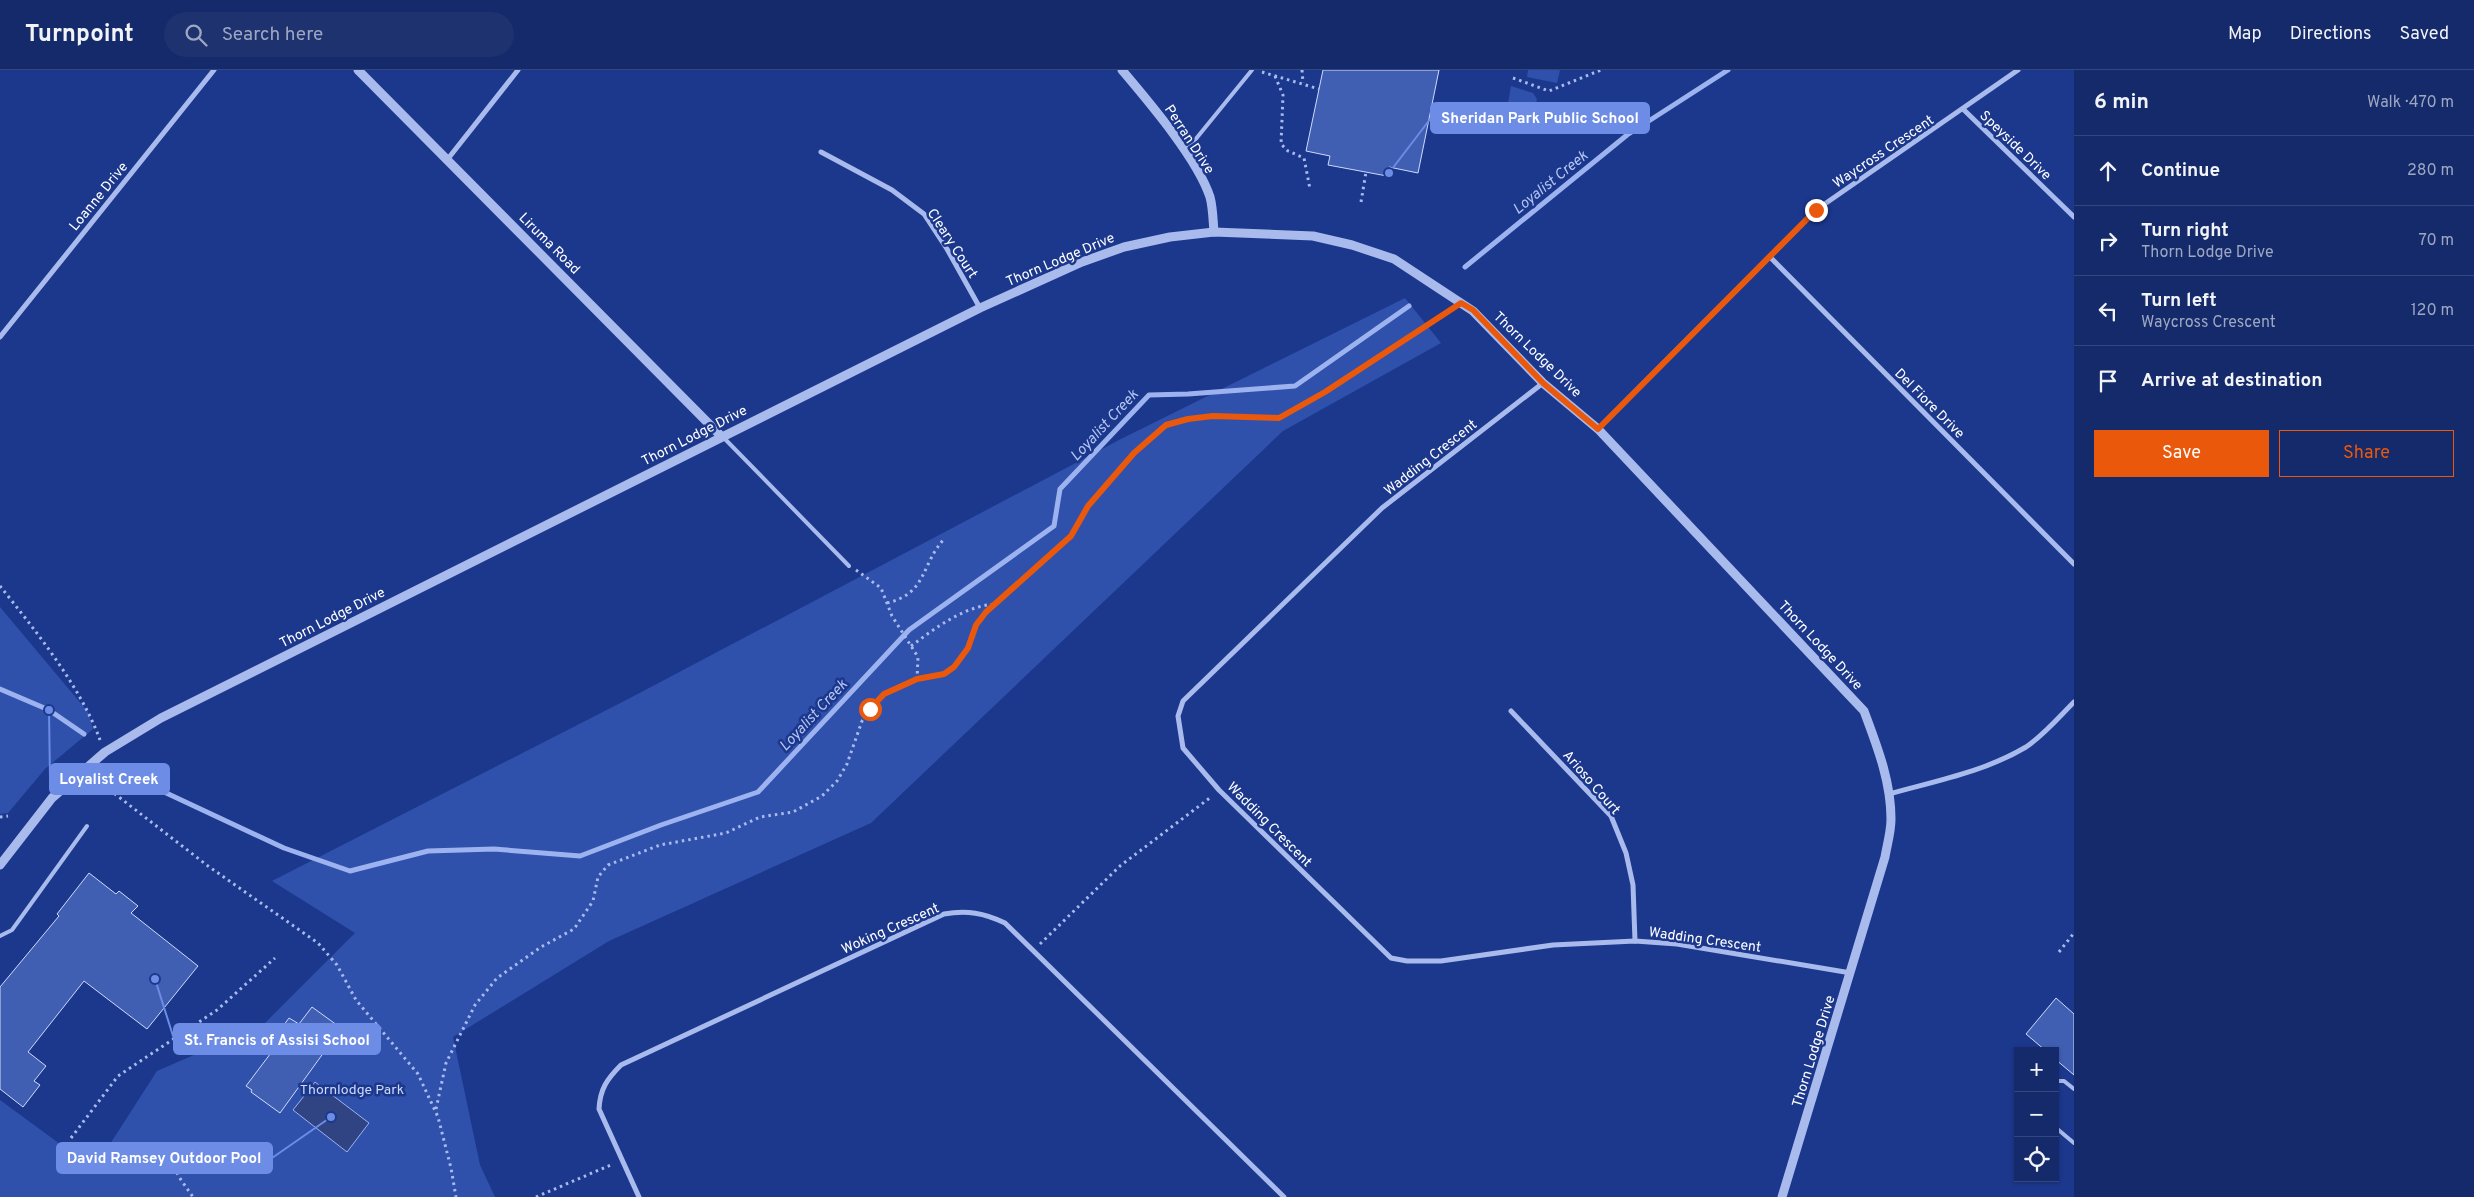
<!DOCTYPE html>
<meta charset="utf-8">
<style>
body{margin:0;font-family:Overpass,sans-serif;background:#1e3270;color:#f1f3f6}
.controls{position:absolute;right:15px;bottom:15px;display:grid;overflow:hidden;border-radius:0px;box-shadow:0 1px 4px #0004}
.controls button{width:45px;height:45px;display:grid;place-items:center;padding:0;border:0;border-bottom:1px solid #34467e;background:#152a6a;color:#f1f3f6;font:25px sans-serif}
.stop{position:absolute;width:15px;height:15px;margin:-11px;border:4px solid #ea580c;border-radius:50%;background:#fff}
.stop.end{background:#ea580c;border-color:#fff;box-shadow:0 1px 5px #0008}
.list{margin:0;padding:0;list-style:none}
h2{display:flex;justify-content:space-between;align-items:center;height:65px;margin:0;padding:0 20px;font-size:21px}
h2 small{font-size:16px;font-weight:400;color:#9da7c1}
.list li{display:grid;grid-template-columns:32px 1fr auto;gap:15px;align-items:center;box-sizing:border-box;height:70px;padding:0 20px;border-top:1px solid #34467e}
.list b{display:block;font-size:19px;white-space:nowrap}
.list p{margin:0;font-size:16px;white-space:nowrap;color:#9da7c1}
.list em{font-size:16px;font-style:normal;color:#9da7c1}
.actions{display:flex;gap:10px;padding:15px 20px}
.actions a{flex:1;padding:11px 0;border:1px solid #ea580c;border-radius:0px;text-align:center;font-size:18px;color:#ea580c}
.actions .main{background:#ea580c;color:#fff}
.icon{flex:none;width:28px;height:28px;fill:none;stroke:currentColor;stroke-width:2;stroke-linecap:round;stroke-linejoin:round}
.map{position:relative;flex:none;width:2074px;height:1127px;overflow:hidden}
header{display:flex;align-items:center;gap:30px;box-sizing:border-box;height:70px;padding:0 25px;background:#152a6a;border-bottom:1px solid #34467e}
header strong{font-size:24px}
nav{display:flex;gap:28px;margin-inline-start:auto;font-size:18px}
.search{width:350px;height:45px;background:#1e3270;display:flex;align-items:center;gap:12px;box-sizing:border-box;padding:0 18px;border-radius:28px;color:#9da7c1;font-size:19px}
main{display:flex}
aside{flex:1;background:#152a6a}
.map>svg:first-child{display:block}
.green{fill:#2f50ab}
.water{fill:#304484;stroke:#9cb3ef}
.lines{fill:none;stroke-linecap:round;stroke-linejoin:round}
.stream{stroke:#9cb3ef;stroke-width:5}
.building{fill:#405fb3;stroke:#cfdafa}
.path{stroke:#a9bbed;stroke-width:3;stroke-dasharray:2.5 4;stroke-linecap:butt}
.service{stroke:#a9bbed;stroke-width:4}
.minor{stroke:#a9bbed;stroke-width:5}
.tertiary{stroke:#a9bbed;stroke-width:9}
.route{stroke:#ea580c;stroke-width:6}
.labels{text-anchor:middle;stroke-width:5;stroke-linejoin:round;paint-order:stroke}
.street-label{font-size:14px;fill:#fff;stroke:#1c388d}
.park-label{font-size:14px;fill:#cfdafa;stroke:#1c388d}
.water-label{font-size:15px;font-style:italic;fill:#b5c6f4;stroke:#1c388d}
.leader{fill:none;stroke:#6c8ce6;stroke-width:2}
.callout-dot{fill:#6c8ce6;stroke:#1c388d;stroke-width:2}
.callout{fill:#6c8ce6;stroke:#6c8ce6;stroke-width:2}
.callout-label{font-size:15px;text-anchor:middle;font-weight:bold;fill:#fff}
</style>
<header>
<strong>Turnpoint</strong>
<div class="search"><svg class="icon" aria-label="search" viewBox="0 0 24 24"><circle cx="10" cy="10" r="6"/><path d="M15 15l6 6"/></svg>Search here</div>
<nav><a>Map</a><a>Directions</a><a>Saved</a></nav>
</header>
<main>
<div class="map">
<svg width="2074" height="1127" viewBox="0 0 2074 1127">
<rect width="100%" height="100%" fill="#1c388d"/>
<g class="green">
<polygon points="1528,0 1560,0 1557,13 1527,7"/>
<polygon points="1511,16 1533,23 1537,29 1531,52 1506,45"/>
<polygon points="1405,228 1441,273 1283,361 871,753 609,871 453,967 480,1095 495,1127 0,1127 0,1030 94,1099 157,1001 263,955 355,863 272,811 632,627 1121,369"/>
<polygon points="0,537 88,642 93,659 45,699 8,743 0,744"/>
</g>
<polygon class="water" points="315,1012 369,1053 347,1082 293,1040"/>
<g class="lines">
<g class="stream">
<polyline points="1465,197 1627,65 1728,0"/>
<polyline points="0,619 49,640 84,664"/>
<polyline points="130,701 147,714 284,778 350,801 428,781 494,779 580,786 661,755 758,722 909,560 1054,456 1060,419 1149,325 1188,324 1295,316 1409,236"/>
</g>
</g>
<g class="building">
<polygon points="1323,0 1439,0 1418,103 1389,97 1387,106 1328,95 1330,86 1306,81"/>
<polygon points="89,803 116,824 119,821 138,836 131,843 198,896 147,959 84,911 28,982 46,996 34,1011 40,1015 23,1037 0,1019 0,917 59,846 57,844"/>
<polygon points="2056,928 2074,944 2074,1005 2055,989 2055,981 2046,981 2026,964"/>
<polygon points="312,937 341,958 344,972 335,984 327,978 280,1043 251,1022 252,1020 246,1016 283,967 278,963 289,948 299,954"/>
</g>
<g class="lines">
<g class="path">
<polyline points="1302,0 1303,13"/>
<polyline points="1262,2 1319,19"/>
<polyline points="1275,6 1283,25 1281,74 1288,81 1304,88 1310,119"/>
<polyline points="1513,8 1549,21 1601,0"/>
<polyline points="1361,132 1366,102"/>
<polyline points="856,500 881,518 892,546 918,587 917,609"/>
<path d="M 0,516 C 35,560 81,617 100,670"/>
<path d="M 887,533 C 928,523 920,495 945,468"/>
<path d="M 911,576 C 937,557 964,536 996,534"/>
<polyline points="95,706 115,724 208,796 318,873 337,895 356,930 418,1004 438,1047 451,1098 456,1127"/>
<polyline points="0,747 8,746"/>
<polyline points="1040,874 1120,796 1211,727"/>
<polyline points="2059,882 2074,863"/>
<polyline points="436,1039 446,993 475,935 497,908 541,877 574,859 593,831 598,807 608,795 660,775 726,763 760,747 793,742 822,726 837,711 847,694 862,651 870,639 884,624 917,609 944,604 954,597 968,578 976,555 987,542 1071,466 1088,436 1134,383 1167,355 1188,349 1213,346 1279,348 1325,322 1450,240"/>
<polyline points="71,1068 118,1006 217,940 275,888"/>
<polyline points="163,1073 179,1107 193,1127"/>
<polyline points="536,1127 613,1094"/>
</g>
<g class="service">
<polyline points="1186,81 1252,0"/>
<polyline points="723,367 849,496"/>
<polyline points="0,866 12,860 87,756"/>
<polyline points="2055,1011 2064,1011 2074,1019"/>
<polyline points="2055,1057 2074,1073"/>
</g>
<g class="minor">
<polyline points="1963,39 2074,147"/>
<polyline points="821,82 892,120 924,144 947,179 980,238"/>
<polyline points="447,90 518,0"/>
<polyline points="1770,187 2074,494"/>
<polyline points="0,267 214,0"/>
<polyline points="1543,313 1382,438 1183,631 1178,646 1183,678 1219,720 1391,888 1407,891 1441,891 1553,875 1635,871 1677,874 1851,903"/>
<polyline points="1598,359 1816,140 2018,0"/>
<polyline points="1511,641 1611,746 1626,783 1633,815 1635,871"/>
<path d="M 1889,724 C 1936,711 1984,702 2026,677 C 2044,665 2059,647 2074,632"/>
<path d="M 639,1127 L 599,1039 C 600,1019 607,1009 621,995 L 944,844 C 967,840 984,843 1005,853 L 1284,1127"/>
</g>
<g class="tertiary">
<polyline points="358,0 721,366"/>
<path d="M 1122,0 C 1149,32 1197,88 1210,127 C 1213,138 1213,151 1214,162"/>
<path d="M 0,795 L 52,728 L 105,682 L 161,648 L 980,238 L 1082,192 L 1124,177 L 1170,167 L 1214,162 L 1313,166 L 1352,175 L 1394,189 L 1473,241 L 1543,313 L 1598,359 L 1864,641 C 1877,676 1891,711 1891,749 C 1891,762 1887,775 1885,787 L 1782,1127"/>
</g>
</g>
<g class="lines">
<polyline class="route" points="870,639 884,624 917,609 944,604 954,597 968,578 976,555 986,542 1071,466 1088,436 1134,383 1166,355 1188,349 1213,346 1279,348 1325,322 1461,233 1473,240 1543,313 1598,359 1816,140"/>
</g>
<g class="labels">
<g class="street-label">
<text transform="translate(1190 69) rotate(57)" y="5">Perran Drive</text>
<text transform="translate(2016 75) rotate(44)" y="5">Speyside Drive</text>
<text transform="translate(1883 81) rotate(-34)" y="5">Waycross Crescent</text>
<text transform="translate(98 126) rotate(-51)" y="5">Loanne Drive</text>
<text transform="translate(550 173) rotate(45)" y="5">Liruma Road</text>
<text transform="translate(953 173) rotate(57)" y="5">Cleary Court</text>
<text transform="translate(1060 189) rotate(-23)" y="5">Thorn Lodge Drive</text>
<text transform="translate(1538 284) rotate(44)" y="5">Thorn Lodge Drive</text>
<text transform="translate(1930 333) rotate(45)" y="5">Del Fiore Drive</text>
<text transform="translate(694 365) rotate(-27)" y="5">Thorn Lodge Drive</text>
<text transform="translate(1430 387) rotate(-38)" y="5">Wadding Crescent</text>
<text transform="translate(332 547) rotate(-27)" y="5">Thorn Lodge Drive</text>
<text transform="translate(1821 575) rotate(47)" y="5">Thorn Lodge Drive</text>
<text transform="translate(1592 712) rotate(49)" y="5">Arioso Court</text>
<text transform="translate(1270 754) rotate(45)" y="5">Wadding Crescent</text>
<text transform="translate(890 858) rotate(-24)" y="5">Woking Crescent</text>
<text transform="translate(1705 869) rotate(8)" y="5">Wadding Crescent</text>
<text transform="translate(1813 981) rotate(-73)" y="5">Thorn Lodge Drive</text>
</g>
<g class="park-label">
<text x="352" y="1024">Thornlodge Park</text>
</g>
<g class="water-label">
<text transform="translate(1550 112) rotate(-39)" y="5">Loyalist Creek</text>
<text transform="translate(1104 355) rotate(-47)" y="5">Loyalist Creek</text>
<text transform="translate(813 645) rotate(-47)" y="5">Loyalist Creek</text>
</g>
</g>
<path class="leader" d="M1389 103L1431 48M49 640L50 709M155 909L174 969M331 1047L272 1088"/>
<g class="callout-dot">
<circle cx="1389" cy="103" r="5"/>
<circle cx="49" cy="640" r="5"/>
<circle cx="155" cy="909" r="5"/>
<circle cx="331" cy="1047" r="5"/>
</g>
<g class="callout">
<rect x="1431" y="33" width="218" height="30" rx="5"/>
<rect x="50" y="694" width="119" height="30" rx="5"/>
<rect x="174" y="954" width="206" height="30" rx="5"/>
<rect x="57" y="1073" width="215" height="30" rx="5"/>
</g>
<g class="callout-label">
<text x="1540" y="53">Sheridan Park Public School</text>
<text x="109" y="714">Loyalist Creek</text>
<text x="277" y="975">St. Francis of Assisi School</text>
<text x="164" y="1093">David Ramsey Outdoor Pool</text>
</g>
</svg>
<div class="controls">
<button>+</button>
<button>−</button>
<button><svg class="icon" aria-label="locate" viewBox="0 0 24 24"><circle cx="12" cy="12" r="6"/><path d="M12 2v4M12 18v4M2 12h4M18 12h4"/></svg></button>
</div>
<div class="stop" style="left:870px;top:639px"></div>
<div class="stop end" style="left:1816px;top:140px"></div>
</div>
<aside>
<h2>6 min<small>Walk · 470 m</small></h2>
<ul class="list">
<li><svg class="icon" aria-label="ahead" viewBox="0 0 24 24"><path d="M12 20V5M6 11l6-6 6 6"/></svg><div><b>Continue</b></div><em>280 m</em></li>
<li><svg class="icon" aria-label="right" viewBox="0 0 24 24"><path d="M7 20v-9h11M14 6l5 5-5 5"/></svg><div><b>Turn right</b><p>Thorn Lodge Drive</p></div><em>70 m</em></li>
<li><svg class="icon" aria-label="left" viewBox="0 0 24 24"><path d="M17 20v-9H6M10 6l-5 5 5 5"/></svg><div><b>Turn left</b><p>Waycross Crescent</p></div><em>120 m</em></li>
<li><svg class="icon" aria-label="arrive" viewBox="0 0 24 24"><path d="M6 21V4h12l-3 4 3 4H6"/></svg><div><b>Arrive at destination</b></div></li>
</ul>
<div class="actions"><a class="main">Save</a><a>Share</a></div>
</aside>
</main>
